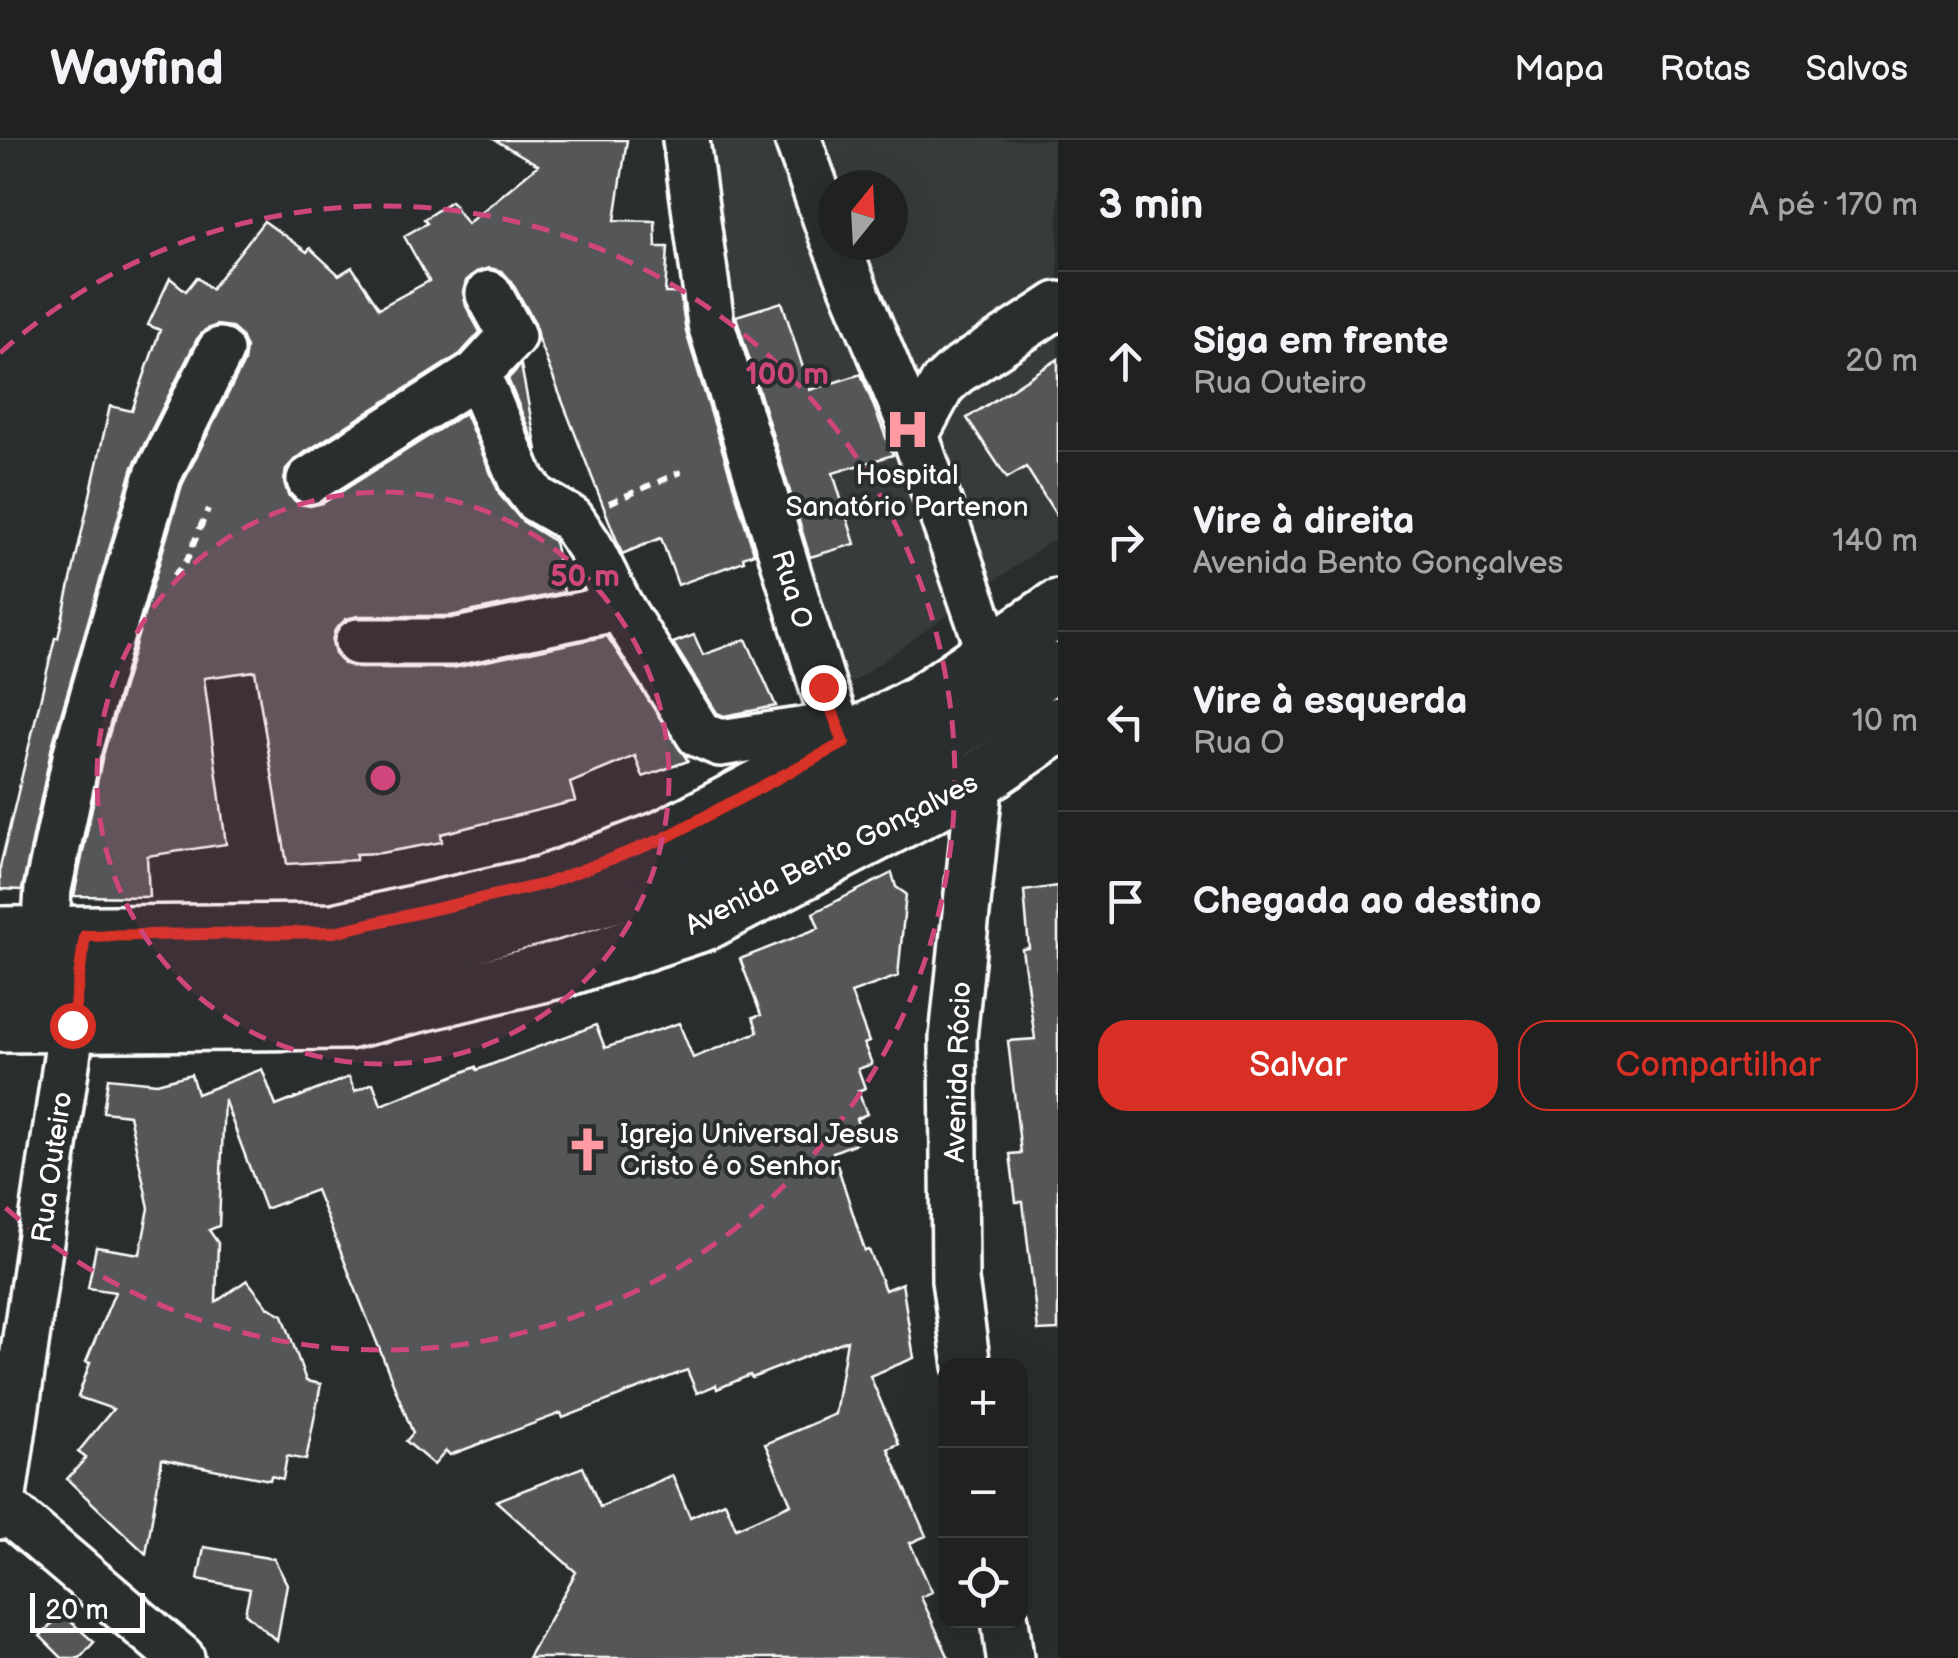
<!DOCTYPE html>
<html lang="pt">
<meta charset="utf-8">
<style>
body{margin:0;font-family:"Balsamiq Sans",sans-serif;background:#282a2a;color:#f1f3f6}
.controls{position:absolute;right:30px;bottom:30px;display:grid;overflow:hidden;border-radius:20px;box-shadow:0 10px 40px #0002}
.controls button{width:90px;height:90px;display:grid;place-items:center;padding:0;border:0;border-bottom:2px solid #3d3f40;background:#202222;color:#f1f3f6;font:50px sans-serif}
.compass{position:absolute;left:818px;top:30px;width:90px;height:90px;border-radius:50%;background:#202222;box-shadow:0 10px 40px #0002;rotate:18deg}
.scale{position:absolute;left:30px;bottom:25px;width:115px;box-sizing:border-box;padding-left:10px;border:5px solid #fff;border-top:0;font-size:28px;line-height:35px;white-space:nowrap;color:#fff;-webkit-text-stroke:8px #2a2d2e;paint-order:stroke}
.stop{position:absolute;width:30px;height:30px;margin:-22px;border:8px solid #d93025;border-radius:50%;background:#fff}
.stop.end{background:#d93025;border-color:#fff;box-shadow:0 2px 10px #0008}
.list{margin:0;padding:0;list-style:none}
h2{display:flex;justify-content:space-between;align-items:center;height:130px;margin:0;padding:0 40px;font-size:42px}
h2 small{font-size:32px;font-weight:400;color:#a2a4a5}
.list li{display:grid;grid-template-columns:65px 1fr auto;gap:30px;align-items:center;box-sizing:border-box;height:180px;padding:0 40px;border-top:2px solid #3d3f40}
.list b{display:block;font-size:38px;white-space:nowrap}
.list p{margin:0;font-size:32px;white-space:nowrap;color:#a2a4a5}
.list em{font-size:32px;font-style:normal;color:#a2a4a5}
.actions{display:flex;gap:20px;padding:30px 40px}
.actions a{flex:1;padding:22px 0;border:2px solid #d93025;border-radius:30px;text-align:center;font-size:35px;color:#d93025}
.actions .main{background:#d93025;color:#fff}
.icon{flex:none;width:55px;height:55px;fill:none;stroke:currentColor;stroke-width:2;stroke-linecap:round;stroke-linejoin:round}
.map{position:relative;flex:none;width:1058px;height:1518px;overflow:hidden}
header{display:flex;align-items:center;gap:60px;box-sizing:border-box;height:140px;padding:0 50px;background:#202222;border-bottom:2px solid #3d3f40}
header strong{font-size:48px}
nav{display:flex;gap:55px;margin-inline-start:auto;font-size:35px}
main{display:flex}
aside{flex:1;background:#202222}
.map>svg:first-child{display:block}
.built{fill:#373a3b;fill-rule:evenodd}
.building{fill:#555758;stroke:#fff;stroke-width:2.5}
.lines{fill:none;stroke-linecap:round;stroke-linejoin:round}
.minor-casing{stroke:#fff;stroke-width:52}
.major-casing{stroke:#fff;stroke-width:62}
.path{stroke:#fff;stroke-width:6;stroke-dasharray:10 8;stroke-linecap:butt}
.minor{stroke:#2a2d2e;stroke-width:45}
.major{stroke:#2a2d2e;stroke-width:55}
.route{stroke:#d93025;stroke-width:12}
.ring{fill:none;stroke:#ce467c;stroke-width:5;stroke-dasharray:18 12}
.labels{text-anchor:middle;stroke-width:8;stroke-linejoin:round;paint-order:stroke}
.poi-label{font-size:28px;fill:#fff;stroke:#2a2d2e}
.street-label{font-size:28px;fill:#fff;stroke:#2a2d2e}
.centre{fill:#ce467c;stroke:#2a2d2e;stroke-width:5}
.ring-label{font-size:30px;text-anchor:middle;font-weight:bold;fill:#ce467c;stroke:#2a2d2e;stroke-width:8;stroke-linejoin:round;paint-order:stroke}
</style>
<header>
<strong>Wayfind</strong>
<nav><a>Mapa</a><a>Rotas</a><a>Salvos</a></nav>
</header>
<main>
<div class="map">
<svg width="1058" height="1518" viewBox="0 0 1058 1518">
<rect width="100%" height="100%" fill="#2a2d2e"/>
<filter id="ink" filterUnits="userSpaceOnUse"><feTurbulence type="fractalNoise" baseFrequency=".01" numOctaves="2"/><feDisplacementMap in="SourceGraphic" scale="20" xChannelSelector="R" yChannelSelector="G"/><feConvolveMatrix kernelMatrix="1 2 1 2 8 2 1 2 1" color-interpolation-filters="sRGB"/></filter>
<g filter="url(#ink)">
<path class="built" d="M 697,0 L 1058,0 L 1058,396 L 835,555 L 723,182 ZM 833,45 L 893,45 L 893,105 L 833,105 Z"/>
<g class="building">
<polygon points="495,0 627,0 615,80 655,81 656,107 668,107 665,153 680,153 686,192 754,413 743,417 744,421 678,445 661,398 622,414 538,199 535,183 511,141 502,131 489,128 476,132 466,141 463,152 466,166 480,192 460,214 296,318 286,329 284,342 288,355 299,364 310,366 323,363 465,273 500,355 522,381 554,401 564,452 450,476 358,476 346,479 335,490 332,501 335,514 344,524 358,528 453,528 607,496 688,621 643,637 635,616 570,643 575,661 441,694 442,702 381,713 356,714 356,720 287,724 255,531 204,538 226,704 147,716 149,757 74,756 102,619 182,345 244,222 246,208 241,196 231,187 217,185 205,190 197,199 133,327 52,606 22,750 0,749 0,727 55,498 58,498 110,266 132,271 160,190 148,185 170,138 186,151 197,137 211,149 264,81 307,112 310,108 339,135 352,127 379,168 429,141 404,96 427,83 424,79 451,61 467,84 538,25"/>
<polygon points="782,162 810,250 861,234 893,315 833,333 855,404 810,417 736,176"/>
<polygon points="1058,219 1058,378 1026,327 1007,338 967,278"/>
<polygon points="521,225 537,310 508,239"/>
<polygon points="694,495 703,515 746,499 776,566 724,576 717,573 673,503"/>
<polygon points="892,733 896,747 906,754 898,836 851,853 869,902 864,904 872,924 858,929 865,948 858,951 867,974 856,979 864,1000 833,1012 865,1111 869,1110 885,1150 902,1143 914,1218 870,1236 899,1304 888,1309 926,1396 910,1403 932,1452 921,1457 949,1518 528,1518 576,1432 496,1361 583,1327 600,1367 672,1335 690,1377 725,1362 736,1388 791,1364 765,1304 835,1274 847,1200 752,1238 750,1235 717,1249 716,1245 697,1253 687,1230 563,1278 561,1273 450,1315 446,1311 434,1325 406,1301 413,1293 316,1050 265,1069 224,959 219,1086 209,1090 218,1103 216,1162 247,1140 268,1167 283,1175 306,1241 321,1244 306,1320 287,1316 283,1339 271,1336 270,1340 162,1319 146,1414 67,1339 86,1318 78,1312 113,1269 78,1257 90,1223 86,1222 115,1152 88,1148 96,1107 140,1114 149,1068 129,975 103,972 108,938 157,943 191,934 197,954 262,929 276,966 349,937 355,951 373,943 381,965 476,927 477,930 596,885 605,908 679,883 693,918 758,892 753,877 761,875 740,819 819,788 813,773"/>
<polygon points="1058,746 1058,1190 1038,1191 1023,1062 1016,1062 1010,1014 1021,1013 1008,901 1035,899 1022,809 1029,808 1024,751"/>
<polygon points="204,1407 274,1419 287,1444 277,1501 245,1473 250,1449 198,1439"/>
<polygon points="62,1474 94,1502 80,1518 62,1518 40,1496"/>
</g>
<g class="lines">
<defs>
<g id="minor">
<polyline points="686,0 711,184 823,547 843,603"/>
<polyline points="798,0 833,98"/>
<polyline points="836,105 915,295 991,514"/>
<polyline points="477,234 521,339 536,359 571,379 589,406 620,467 699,594 720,603 807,590 843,603"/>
<polyline points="915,295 942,245 956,232 1058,165"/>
<polyline points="310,340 477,234 512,196 489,154"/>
<polyline points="358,502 453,502 620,467"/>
<polyline points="660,758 684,740 944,603 1058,526"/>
<polyline points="45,795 48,749 77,613 125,445 158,335 220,211"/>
<polyline points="0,839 340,837 684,740"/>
<polyline points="967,1226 955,1140 953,898 980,639"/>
<polyline points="2,1366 181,1518"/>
<polyline points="0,1376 77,849"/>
<polyline points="1005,1480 1010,1518"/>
</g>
<g id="major">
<polyline points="0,795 334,792 545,744 663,699 922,562 1058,468"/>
<polyline points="0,884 347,881 566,828 705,782 980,639 1058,585"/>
</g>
</defs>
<use href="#minor" class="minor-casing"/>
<use href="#major" class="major-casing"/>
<g class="path">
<polyline points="609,363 681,332"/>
<polyline points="173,436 186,422 208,369"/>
</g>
<use href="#minor" class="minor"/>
<use href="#major" class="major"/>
</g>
</g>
<g class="lines" filter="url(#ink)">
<polyline class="route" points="72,885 85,796 334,792 545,744 663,699 844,603 823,547"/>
</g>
<circle cx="383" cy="638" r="286" fill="#ce467c" fill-opacity=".12"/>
<g class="ring">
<circle cx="383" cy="638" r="286"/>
<path d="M0 213A572 572 0 1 1 0 1063"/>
</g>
<defs>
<symbol id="hospital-bare" viewBox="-9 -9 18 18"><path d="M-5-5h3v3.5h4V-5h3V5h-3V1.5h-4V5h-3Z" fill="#ff9aa2" stroke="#2a2d2e" stroke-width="2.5" paint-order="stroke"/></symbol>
<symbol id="church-bare" viewBox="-9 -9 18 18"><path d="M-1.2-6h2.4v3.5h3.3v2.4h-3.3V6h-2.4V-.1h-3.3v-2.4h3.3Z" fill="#ff9aa2" stroke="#2a2d2e" stroke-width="2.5" paint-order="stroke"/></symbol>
</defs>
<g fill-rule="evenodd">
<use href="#hospital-bare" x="876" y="258" width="63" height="63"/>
<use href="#church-bare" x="556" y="978" width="63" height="63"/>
</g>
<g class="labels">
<g class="poi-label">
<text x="907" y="344">Hospital<tspan x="907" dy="32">Sanatório Partenon</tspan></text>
<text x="620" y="1003" text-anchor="start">Igreja Universal Jesus<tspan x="620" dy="32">Cristo é o Senhor</tspan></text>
</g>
<g class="street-label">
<text transform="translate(793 449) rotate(73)" y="10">Rua O</text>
<text transform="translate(831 713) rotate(-27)" y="10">Avenida Bento Gonçalves</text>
<text transform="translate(957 932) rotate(-88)" y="10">Avenida Rócio</text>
<text transform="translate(51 1027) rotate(-82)" y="10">Rua Outeiro</text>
</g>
</g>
<circle cx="383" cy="638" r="15" class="centre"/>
<g class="ring-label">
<text x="787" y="244">100 m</text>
<text x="585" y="446">50 m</text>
</g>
</svg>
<div class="controls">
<button>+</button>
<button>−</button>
<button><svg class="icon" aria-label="locate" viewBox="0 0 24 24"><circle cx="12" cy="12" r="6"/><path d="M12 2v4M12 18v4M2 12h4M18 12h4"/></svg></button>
</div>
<svg class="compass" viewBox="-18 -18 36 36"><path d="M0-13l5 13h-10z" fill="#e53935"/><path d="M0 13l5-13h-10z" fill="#a2a4a5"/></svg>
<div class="scale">20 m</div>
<div class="stop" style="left:72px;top:885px"></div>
<div class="stop end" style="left:823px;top:547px"></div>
</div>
<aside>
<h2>3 min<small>A pé · 170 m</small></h2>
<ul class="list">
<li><svg class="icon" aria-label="ahead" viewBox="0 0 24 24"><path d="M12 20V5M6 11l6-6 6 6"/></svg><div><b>Siga em frente</b><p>Rua Outeiro</p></div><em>20 m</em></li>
<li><svg class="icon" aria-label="right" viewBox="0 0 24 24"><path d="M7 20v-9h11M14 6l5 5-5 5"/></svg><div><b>Vire à direita</b><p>Avenida Bento Gonçalves</p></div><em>140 m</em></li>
<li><svg class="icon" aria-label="left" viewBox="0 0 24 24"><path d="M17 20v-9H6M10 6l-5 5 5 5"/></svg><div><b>Vire à esquerda</b><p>Rua O</p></div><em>10 m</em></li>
<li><svg class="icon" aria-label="arrive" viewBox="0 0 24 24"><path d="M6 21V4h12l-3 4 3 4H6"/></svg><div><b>Chegada ao destino</b></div></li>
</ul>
<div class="actions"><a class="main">Salvar</a><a>Compartilhar</a></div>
</aside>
</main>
